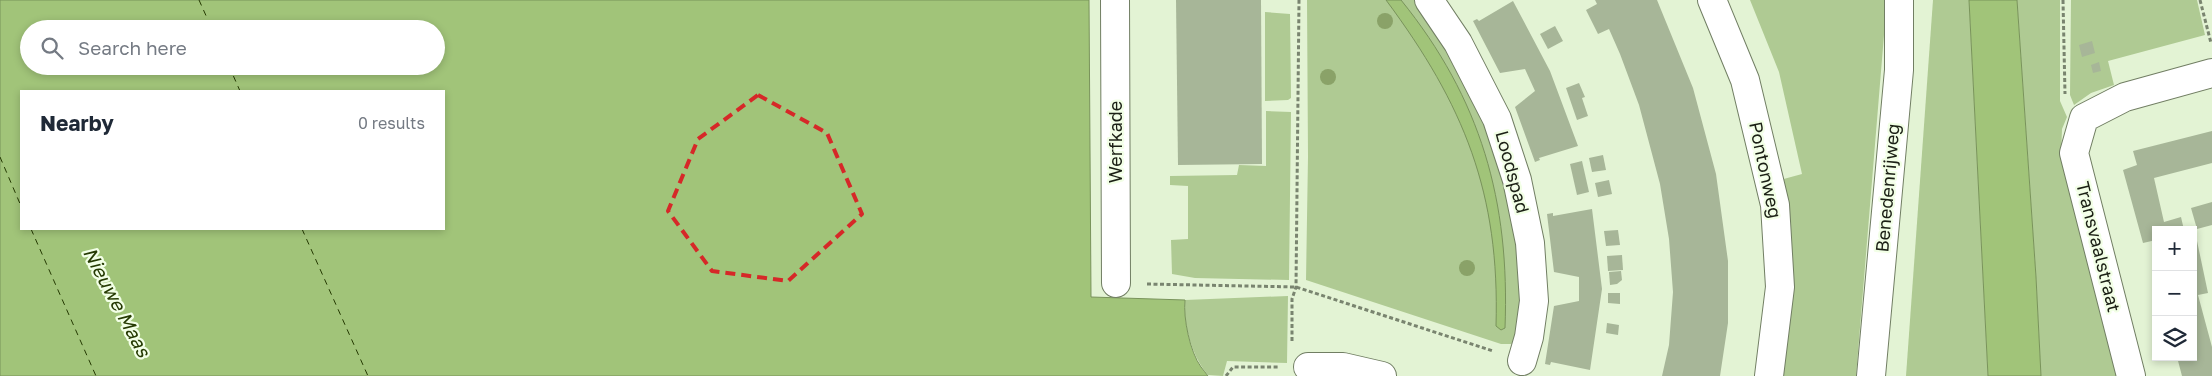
<!DOCTYPE html>
<meta charset="utf-8">
<style>
body{margin:0;font-family:"Golos Text",sans-serif;background:#f2f2f3;color:#1f2937}
.controls{position:absolute;right:15px;bottom:15px;display:grid;overflow:hidden;border-radius:0px;box-shadow:0 2px 8px #0003}
.controls button{width:45px;height:45px;display:grid;place-items:center;padding:0;border:0;border-bottom:1px solid #e0e1e3;background:#fff;color:#1f2937;font:25px sans-serif}
.list{margin:0;padding:0;list-style:none}
h2{display:flex;justify-content:space-between;align-items:center;height:65px;margin:0;padding:0 20px;font-size:21px}
h2 small{font-size:16px;font-weight:400;color:#747a83}
.icon{flex:none;width:28px;height:28px;fill:none;stroke:currentColor;stroke-width:2;stroke-linecap:round;stroke-linejoin:round}
.map{position:relative;flex:none;width:2212px;height:376px;overflow:hidden}
.search{position:absolute;background:#fff;box-shadow:0 2px 8px #0003;left:20px;top:20px;width:425px;height:55px;display:flex;align-items:center;gap:12px;box-sizing:border-box;padding:0 18px;border-radius:28px;color:#747a83;font-size:19px}
.panel{position:absolute;background:#fff;box-shadow:0 2px 8px #0003;left:20px;top:90px;width:425px;height:140px;border-radius:0px}
.map>svg:first-child{display:block}
.green{fill:#afca93}
.water{fill:#a1c479;stroke:#79935b;fill-rule:evenodd}
.lines{fill:none;stroke-linecap:round;stroke-linejoin:round}
.ferry{stroke:#253a02;stroke-width:1;stroke-dasharray:6 5;stroke-linecap:butt}
.building{fill:#a7b698}
.minor-casing{stroke:#717e63;stroke-width:30}
.path{stroke:#79846f;stroke-width:3;stroke-dasharray:4 2.5;stroke-linecap:butt}
.minor{stroke:#fff;stroke-width:28}
.tree{fill:#8aa268}
.marked{fill:none;stroke:#d62828;stroke-width:4;stroke-dasharray:10 6;stroke-linejoin:round}
.labels{text-anchor:middle;stroke-width:4.5;stroke-linejoin:round;paint-order:stroke}
.street-label{font-size:18px;fill:#1b2015;stroke:#f2ffe6}
.water-label{font-size:19px;font-style:italic;fill:#253a02;stroke:#f2ffe6}
</style>
<div class="map">
<svg width="2212" height="376" viewBox="0 0 2212 376">
<rect width="100%" height="100%" fill="#e3f3d4"/>
<g class="green">
<polygon points="1307,0 1419,0 1482,109 1527,261 1517,340 1511,344 1501,344 1306,280 1308,157"/>
<polygon points="1750,0 1885,0 1884,35 1856,376 1783,376 1791,305 1780,180 1802,174 1779,72"/>
<polygon points="1933,0 1969,0 1988,376 1906,376"/>
<polygon points="2017,0 2060,0 2060,101 2067,117 2062,129 2061,157 2118,376 2041,376 2036,277"/>
<polygon points="2071,0 2197,0 2205,35 2108,61 2114,85 2091,93 2074,105 2070,95"/>
<polygon points="1265,12 1290,14 1291,98 1288,100 1265,101"/>
<polygon points="1266,111 1291,112 1289,280 1195,278 1172,274 1171,240 1188,239 1188,186 1170,185 1170,176 1237,175 1239,165 1266,166"/>
<path d="M 1288,296 L 1287,363 L 1227,361 L 1223,376 L 1208,375 C 1192,357 1183,324 1185,300 Z"/>
</g>
<g class="water">
<path d="M 0,0 L 1089,0 L 1091,297 L 1185,300 C 1183,318 1190,352 1201,367 C 1203,370 1206,373 1208,376 L 0,376 ZM 29,29 L 436,29 L 436,66 L 29,66 ZM 444,91 L 444,229 L 21,229 L 21,91 Z"/>
<path d="M 1386,0 L 1401,0 C 1481,99 1510,201 1505,328 L 1501,330 L 1496,326 C 1500,193 1464,105 1386,0 Z"/>
<polygon points="1969,0 2017,0 2036,277 2041,376 1988,376"/>
</g>
<g class="lines">
<g class="ferry">
<polyline points="199,0 212,29"/>
<polyline points="229,66 240,91"/>
<polyline points="0,157 21,206"/>
<polyline points="31,229 96,376"/>
<polyline points="302,229 368,376"/>
</g>
</g>
<g class="building">
<polygon points="1176,0 1261,0 1262,164 1178,165"/>
<polygon points="1595,0 1657,0 1693,88 1716,174 1728,261 1728,323 1720,376 1662,376 1669,345 1673,292 1669,239 1660,184 1639,105 1620,54 1609,29 1598,34 1586,10 1597,4"/>
<polygon points="1513,1 1550,71 1578,146 1539,158 1540,160 1535,162 1515,107 1535,91 1525,69 1500,73 1473,21 1477,19 1479,21"/>
<polygon points="1555,26 1563,41 1548,49 1540,34"/>
<polygon points="2092,41 2095,53 2082,57 2079,45"/>
<polygon points="2099,62 2101,71 2093,73 2091,65"/>
<polygon points="1579,83 1585,97 1582,98 1588,116 1577,120 1566,88"/>
<polygon points="2212,131 2212,163 2154,178 2164,222 2181,217 2184,230 2156,230 2156,240 2143,243 2123,170 2137,165 2133,151"/>
<polygon points="1603,155 1606,170 1592,172 1589,158"/>
<polygon points="1582,161 1589,192 1577,195 1570,164"/>
<polygon points="1609,180 1612,194 1598,197 1595,183"/>
<polygon points="2212,202 2212,225 2197,229 2191,208"/>
<polygon points="1592,209 1602,289 1590,370 1551,362 1550,365 1545,364 1554,306 1579,301 1579,277 1554,272 1547,214 1553,213 1553,216"/>
<polygon points="1618,230 1620,245 1606,246 1604,231"/>
<polygon points="2197,241 2208,293 2198,295 2212,347 2212,376 2182,376 2177,357 2193,357 2193,242"/>
<polygon points="1622,255 1623,270 1608,271 1607,256"/>
<polygon points="1621,271 1622,280 1617,284 1610,285 1609,272"/>
<polygon points="1608,293 1620,293 1620,304 1608,303"/>
<polygon points="1607,323 1619,325 1618,335 1606,333"/>
</g>
<g class="lines">
<defs>
<g id="minor">
<polyline points="1115,0 1116,283"/>
<polyline points="1429,0 1458,43 1497,119 1517,180 1530,243 1534,301 1529,337 1522,361"/>
<polyline points="1712,0 1745,80 1775,205 1780,287 1769,376"/>
<polyline points="1308,367 1343,367 1382,376"/>
<polyline points="1871,376 1899,70 1899,0"/>
<polyline points="2131,376 2074,153 2084,118 2125,97 2212,73"/>
</g>
</defs>
<use href="#minor" class="minor-casing"/>
<g class="path">
<polyline points="2063,0 2065,94"/>
<polyline points="2200,0 2211,43"/>
<polyline points="1147,284 1296,287 1493,351"/>
<polyline points="1292,341 1292,299 1296,287 1299,0"/>
<polyline points="1226,376 1233,367 1278,367"/>
</g>
<use href="#minor" class="minor"/>
</g>
<g class="tree">
<circle cx="1385" cy="21" r="8"/>
<circle cx="1328" cy="77" r="8"/>
<circle cx="1467" cy="268" r="8"/>
</g>
<path class="marked" d="M 758,95 L 827,133 L 862,214 L 788,281 L 712,271 L 668,211 L 698,139 Z"/>
<g class="labels">
<g class="street-label">
<text transform="translate(1116 142) rotate(-90)" y="6">Werfkade</text>
<text transform="translate(1765 170) rotate(78)" y="6">Pontonweg</text>
<text transform="translate(1512 172) rotate(75)" y="6">Loodspad</text>
<text transform="translate(1888 188) rotate(-85)" y="6">Benedenrijweg</text>
<text transform="translate(2098 247) rotate(76)" y="6">Transvaalstraat</text>
</g>
<g class="water-label">
<text transform="translate(117 302) rotate(62)" y="7">Nieuwe Maas</text>
</g>
</g>
</svg>
<div class="controls">
<button>+</button>
<button>−</button>
<button><svg class="icon" aria-label="layers" viewBox="0 0 24 24"><path d="M12 4l9 5-9 5-9-5zM3 14l9 5 9-5"/></svg></button>
</div>
<div class="search"><svg class="icon" aria-label="search" viewBox="0 0 24 24"><circle cx="10" cy="10" r="6"/><path d="M15 15l6 6"/></svg>Search here</div>
<section class="panel">
<h2>Nearby<small>0 results</small></h2>
<ul class="list">
</ul>
</section>
</div>
